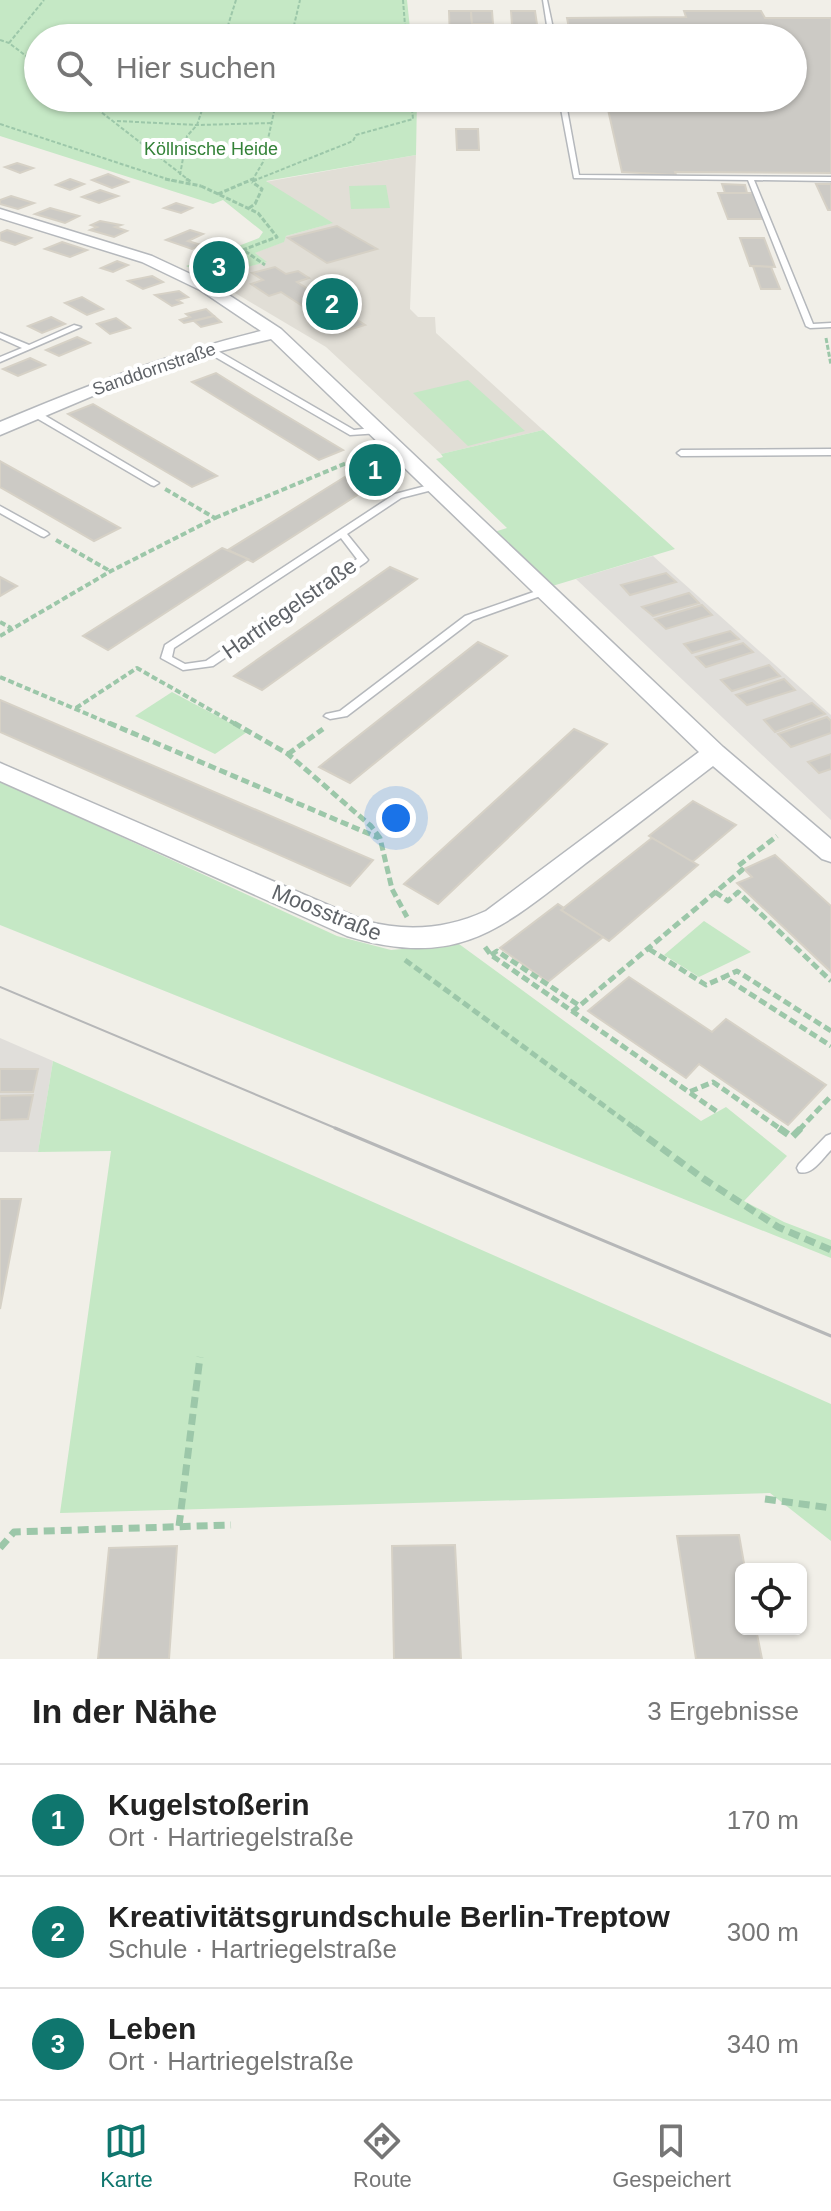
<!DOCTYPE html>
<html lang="de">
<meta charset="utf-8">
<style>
body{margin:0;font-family:Arial,sans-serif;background:#f2f2f2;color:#222}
.controls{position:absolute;right:24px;bottom:24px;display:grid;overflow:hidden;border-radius:12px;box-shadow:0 2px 6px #0004}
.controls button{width:72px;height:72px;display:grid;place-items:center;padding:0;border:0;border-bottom:2px solid #e0e0e0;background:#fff;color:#222;font:40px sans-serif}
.you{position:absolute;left:396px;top:818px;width:28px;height:28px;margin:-20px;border:6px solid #fff;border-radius:50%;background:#1a73e8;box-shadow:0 0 0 12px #1a73e833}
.badge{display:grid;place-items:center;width:52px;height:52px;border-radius:50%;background:#0f766e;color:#fff;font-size:26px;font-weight:700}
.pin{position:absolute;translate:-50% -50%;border:4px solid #fff;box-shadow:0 2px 8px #0006}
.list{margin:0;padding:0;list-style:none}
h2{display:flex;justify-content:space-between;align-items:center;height:104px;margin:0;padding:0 32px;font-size:34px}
h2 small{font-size:26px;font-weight:400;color:#767676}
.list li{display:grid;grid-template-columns:52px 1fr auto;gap:24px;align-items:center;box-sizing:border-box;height:112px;padding:0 32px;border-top:2px solid #e0e0e0}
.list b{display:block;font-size:30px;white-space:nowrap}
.list p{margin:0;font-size:26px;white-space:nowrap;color:#767676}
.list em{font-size:26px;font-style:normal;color:#767676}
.icon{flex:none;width:44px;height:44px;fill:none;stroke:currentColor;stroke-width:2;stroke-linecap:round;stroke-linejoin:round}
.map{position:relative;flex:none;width:831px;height:1659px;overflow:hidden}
.search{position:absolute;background:#fff;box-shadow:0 2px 6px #0004;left:24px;right:24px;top:24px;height:88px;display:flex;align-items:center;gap:20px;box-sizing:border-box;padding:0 28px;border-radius:44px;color:#767676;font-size:30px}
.sheet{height:440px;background:#fff}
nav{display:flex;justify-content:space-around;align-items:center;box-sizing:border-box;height:112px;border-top:2px solid #e0e0e0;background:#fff;font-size:22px;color:#767676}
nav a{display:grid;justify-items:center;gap:4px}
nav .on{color:#0f766e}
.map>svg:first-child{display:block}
.industrial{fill:#e0deda}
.education{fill:#e1ded6}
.green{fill:#c5e8c5}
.building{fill:#cccac5;stroke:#d6d1c6;stroke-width:2}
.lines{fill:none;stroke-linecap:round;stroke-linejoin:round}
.lane-casing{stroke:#b5b8bc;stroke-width:3}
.street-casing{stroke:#b5b8bc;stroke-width:3}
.path-far4{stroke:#9cc7a9;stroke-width:2;stroke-dasharray:4 2;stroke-linecap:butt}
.path-far3{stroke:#9cc7a9;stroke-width:3;stroke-dasharray:5 2;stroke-linecap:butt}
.path-far2{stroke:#9cc7a9;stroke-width:4;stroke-dasharray:6 3;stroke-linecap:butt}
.path-far1{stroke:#9cc7a9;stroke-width:5;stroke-dasharray:8 4;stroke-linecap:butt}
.path{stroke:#9cc7a9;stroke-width:7;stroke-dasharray:11 6;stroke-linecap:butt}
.lane{fill:#fff;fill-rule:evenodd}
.street{fill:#fff;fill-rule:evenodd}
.tram-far1{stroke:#b6b7b8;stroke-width:2}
.tram{stroke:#b6b7b8;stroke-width:3}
.labels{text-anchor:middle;stroke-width:8;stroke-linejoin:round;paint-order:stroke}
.far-park-label{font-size:18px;fill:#348238;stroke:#fff}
.far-street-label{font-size:18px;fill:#5f6368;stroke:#fff}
.street-label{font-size:22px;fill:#5f6368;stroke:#fff}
</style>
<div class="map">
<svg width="831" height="1659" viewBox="0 0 831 1659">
<rect width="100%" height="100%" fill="#f1efe8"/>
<g class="industrial">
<polygon points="653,556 831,715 831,820 576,579"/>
<polygon points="0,1038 53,1061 38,1152 0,1152"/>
</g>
<polygon class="education" points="416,155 410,309 418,317 435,317 436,333 543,430 441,454 326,347 208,277 266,262 254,253 283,242 286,236 332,223 265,182"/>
<g class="green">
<polygon points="0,0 407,0 411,38 38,38 38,98 417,98 416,155 266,181 333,223 286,236 284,242 255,253 267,262 208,277 186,266 259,238 263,232 223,200 213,204 0,136"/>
<polygon points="386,185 390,208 351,209 349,186"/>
<polygon points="468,380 525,431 468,446 413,393"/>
<polygon points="543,430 675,549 549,587 494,532 507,528 436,459 443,457 441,454"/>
<polygon points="172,692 247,732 215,754 135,716"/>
<polygon points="0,781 337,936 391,950 459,944 701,1121 726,1107 787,1156 744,1201 784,1222 831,1240 831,1258 0,925"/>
<polygon points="704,921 751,952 699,977 664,955"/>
<polygon points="53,1061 831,1404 831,1541 770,1493 60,1513 111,1151 38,1152"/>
</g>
<g class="building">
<polygon points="449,11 471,11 473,38 450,38"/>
<polygon points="471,11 492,11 493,24 472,24"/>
<polygon points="511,11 535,11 539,38 513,38"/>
<polygon points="684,11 761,11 765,18 831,18 831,173 675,172 676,175 622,172 607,105 584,105 583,98 793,98 793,38 571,38 567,18 686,17"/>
<polygon points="516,98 547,98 548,106 517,106"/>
<polygon points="456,129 478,129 479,150 457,150"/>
<polygon points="17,163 33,168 20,173 5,167"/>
<polygon points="108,174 128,182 112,188 92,180"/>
<polygon points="70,179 84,184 70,190 56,185"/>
<polygon points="722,184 745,185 747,193 725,193"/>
<polygon points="816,184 831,184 831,210 828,210"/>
<polygon points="100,190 118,196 99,203 82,197"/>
<polygon points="718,193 753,193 764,219 728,219"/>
<polygon points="11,196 34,203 18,209 0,204 0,200"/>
<polygon points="176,203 192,208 181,213 164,208"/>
<polygon points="50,208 79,216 65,223 35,214"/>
<polygon points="100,221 121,225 115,227 127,231 114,237 90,230 97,227 91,225"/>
<polygon points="337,226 377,249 327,263 288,238"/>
<polygon points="7,230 31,238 15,245 0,240 0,233"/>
<polygon points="190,230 203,234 188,241 201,245 192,249 166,240"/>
<polygon points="740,238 764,238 775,267 750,266"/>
<polygon points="62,242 87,250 70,257 45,249"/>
<polygon points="117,261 128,265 113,272 101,268"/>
<polygon points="753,266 771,267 780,289 761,289"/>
<polygon points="275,267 286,274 298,271 309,278 297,282 365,325 342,332 281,292 269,296 251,284 263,280 252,273"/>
<polygon points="152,276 163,282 143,289 128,281"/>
<polygon points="179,291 188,297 177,300 182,303 172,306 155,295"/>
<polygon points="82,297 103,309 87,315 65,303"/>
<polygon points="206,309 214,316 184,323 180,320 190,317 186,314"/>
<polygon points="214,316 221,322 201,327 194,321"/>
<polygon points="51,317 65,324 42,333 28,326"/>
<polygon points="116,318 130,328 110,334 97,324"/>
<polygon points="77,337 90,343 59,356 46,350"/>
<polygon points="30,358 45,365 18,376 3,369"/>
<polygon points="216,373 253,396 343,450 319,460 192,382"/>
<polygon points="93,404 217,476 192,487 68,414"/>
<polygon points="0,461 120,528 94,541 0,487"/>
<polygon points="351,473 376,483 253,562 228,550"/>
<polygon points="222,548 248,559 108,650 83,636"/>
<polygon points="390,567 417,579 262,690 234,676"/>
<polygon points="666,573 676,582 630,595 621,585"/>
<polygon points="0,577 17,586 0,596"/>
<polygon points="689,593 699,603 653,616 642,607"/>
<polygon points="702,605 712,615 666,629 655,619"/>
<polygon points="730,631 739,639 692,653 684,644"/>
<polygon points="478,642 507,656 350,783 319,767"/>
<polygon points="743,643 753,652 706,667 696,657"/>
<polygon points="769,665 780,676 732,691 721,680"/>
<polygon points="784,679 795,690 747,705 736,695"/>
<polygon points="0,700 373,860 350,886 0,732"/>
<polygon points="812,703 825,714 775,732 764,720"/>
<polygon points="827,717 831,721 831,733 791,747 778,734"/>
<polygon points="574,729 607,744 438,904 404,884"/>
<polygon points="831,754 831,769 819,773 808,762"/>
<polygon points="693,801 736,825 692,862 649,836"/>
<polygon points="652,838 698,865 609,941 561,910"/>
<polygon points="775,855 831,906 831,972 737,883 752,877 744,869"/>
<polygon points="558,904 564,908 561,910 603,937 548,982 500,948"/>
<polygon points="629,977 712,1032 726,1019 826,1085 788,1125 699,1064 686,1078 588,1011"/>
<polygon points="0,1069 38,1069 33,1092 0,1092"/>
<polygon points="33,1095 28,1119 0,1120 0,1096"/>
<polygon points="0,1199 21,1199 0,1309"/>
<polygon points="739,1535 745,1569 741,1569 741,1629 756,1629 762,1659 696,1659 677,1536"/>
<polygon points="455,1545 461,1659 394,1659 392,1546"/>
<polygon points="177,1546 169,1659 98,1659 109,1548"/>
</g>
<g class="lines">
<defs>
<g id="lane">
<polygon points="543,0 547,0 555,38 549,38"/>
<polygon points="559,98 565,98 579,175 831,177 831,181 754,180 813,324 831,323 831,327 810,328 806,326 748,180 574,178"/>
<polygon points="74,325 81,327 0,362 0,357 22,348 0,338 0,333 29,345"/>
<polygon points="205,347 211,347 354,430 380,427 384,430 380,433 350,435 205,351"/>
<polygon points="33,412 39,412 159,483 154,486 151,485 33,416"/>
<polygon points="831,449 831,455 681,456 677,453 681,450"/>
<path d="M 437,483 L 440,484 L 440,488 L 401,498 L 347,534 L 368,560 L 366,562 L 213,666 L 183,670 L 161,658 L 165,645 L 395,494 ZM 341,538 L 357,559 L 206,661 L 185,664 L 172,657 L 174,648 Z"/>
<polygon points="0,506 47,532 49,534 44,537 41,536 0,513"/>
<polygon points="545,588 550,591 549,593 473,620 347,716 330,719 324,716 326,714 340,711 465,616"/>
<path d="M 831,1134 L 831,1150 C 822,1159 812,1176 799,1172 L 797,1168 L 799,1164 L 826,1136 Z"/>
</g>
<path id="street" d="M 0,209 L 152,256 L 212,284 L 281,329 L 723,747 L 831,839 L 831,862 L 822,859 L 713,766 C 671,798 629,831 586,863 C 502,928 459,970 347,936 L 0,781 L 0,763 L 365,921 C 407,932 447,929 486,911 L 699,752 L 271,339 L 213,353 L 128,381 L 0,435 L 0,422 C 86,386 170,353 261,331 L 200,290 L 142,262 L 0,218 Z"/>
</defs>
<use href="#lane" class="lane-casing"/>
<use href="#street" class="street-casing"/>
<g class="path-far4">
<polyline points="403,0 406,38"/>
<polyline points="224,38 236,0"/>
<polyline points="291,38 300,0"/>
<polyline points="0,40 9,43 38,65"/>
<polyline points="9,43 44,0"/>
<polyline points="83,98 190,181"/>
<polyline points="117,121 197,125 272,123"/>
<polyline points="0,124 173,181"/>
<polyline points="180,175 187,136 197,125 206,98"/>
<polyline points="252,181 263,162 277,98"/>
<polyline points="253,181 353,141 356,135 413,119 411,98"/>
</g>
<g class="path-far3">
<polyline points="165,179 201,186"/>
<polyline points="186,179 192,182"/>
<polyline points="252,181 258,179"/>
<polyline points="201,186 218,194"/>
<polyline points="249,208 255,204 262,189 252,182"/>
<polyline points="245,251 265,265"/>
<polyline points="203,265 277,237 258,213 218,194 253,179"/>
<polyline points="216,270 229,265 239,253"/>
<polyline points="826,338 831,365"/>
</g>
<g class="path-far2">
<polyline points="215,518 373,452"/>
<polyline points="56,540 110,571"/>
<polyline points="0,622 11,628"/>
<polyline points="0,636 111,571 215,518 165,489"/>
<polyline points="0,677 113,725"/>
<polyline points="76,708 137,668 237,725"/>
</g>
<g class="path-far1">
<polyline points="109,723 379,838"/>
<polyline points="234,723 288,754 371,826 380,838 392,889 407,917"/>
<polyline points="288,754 323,729"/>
<polyline points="715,892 728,901 738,892 831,981"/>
<polyline points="485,947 491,955 689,1092 713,1082 782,1130"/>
<polyline points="649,949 706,985 724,977"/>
<polyline points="491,955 497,951 580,1006"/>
<polyline points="405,960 637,1130"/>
<polyline points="572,1012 742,870 738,866 777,836"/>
<polyline points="831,1031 737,971 724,977 831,1046"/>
<polyline points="690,1093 719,1113"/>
<polyline points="799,1130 831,1096"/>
</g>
<g class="path">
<polyline points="634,1128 704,1179 778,1227 831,1250"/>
<polyline points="779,1128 792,1137 801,1128"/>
<polyline points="765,1499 831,1508"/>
<polyline points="179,1526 200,1357"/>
<polyline points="0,1548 14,1532 231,1525"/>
</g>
<use href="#lane" class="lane"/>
<use href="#street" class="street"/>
<polyline class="tram-far1" points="0,987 340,1130"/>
<polyline class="tram" points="335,1128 831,1336"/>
</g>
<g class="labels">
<g class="far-park-label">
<text x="211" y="155">Köllnische Heide</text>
</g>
<g class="far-street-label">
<text transform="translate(154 369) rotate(-19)" y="6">Sanddornstraße</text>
</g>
<g class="street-label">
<text transform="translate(289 608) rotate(-35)" y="8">Hartriegelstraße</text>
<text transform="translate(327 912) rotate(22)" y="8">Moosstraße</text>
</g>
</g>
</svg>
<div class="controls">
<button><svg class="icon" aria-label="locate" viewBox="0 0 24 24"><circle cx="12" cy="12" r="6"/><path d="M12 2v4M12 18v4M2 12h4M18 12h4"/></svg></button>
</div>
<div class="you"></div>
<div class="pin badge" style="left:375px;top:470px">1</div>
<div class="pin badge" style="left:332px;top:304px">2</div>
<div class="pin badge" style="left:219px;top:267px">3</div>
<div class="search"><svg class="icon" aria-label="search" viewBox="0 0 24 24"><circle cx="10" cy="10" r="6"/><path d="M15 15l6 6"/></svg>Hier suchen</div>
</div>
<section class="sheet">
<h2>In der Nähe<small>3 Ergebnisse</small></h2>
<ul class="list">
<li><span class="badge">1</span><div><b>Kugelstoßerin</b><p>Ort · Hartriegelstraße</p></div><em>170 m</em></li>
<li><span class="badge">2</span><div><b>Kreativitätsgrundschule Berlin-Treptow</b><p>Schule · Hartriegelstraße</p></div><em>300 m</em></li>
<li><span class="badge">3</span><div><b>Leben</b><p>Ort · Hartriegelstraße</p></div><em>340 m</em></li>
</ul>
</section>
<nav>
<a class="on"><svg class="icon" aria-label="map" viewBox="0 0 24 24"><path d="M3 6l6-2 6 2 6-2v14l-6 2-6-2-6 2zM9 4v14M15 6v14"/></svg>Karte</a>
<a><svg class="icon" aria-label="directions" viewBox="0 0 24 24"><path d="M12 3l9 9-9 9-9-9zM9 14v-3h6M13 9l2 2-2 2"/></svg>Route</a>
<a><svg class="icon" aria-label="saved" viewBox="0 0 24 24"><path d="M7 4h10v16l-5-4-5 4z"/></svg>Gespeichert</a>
</nav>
